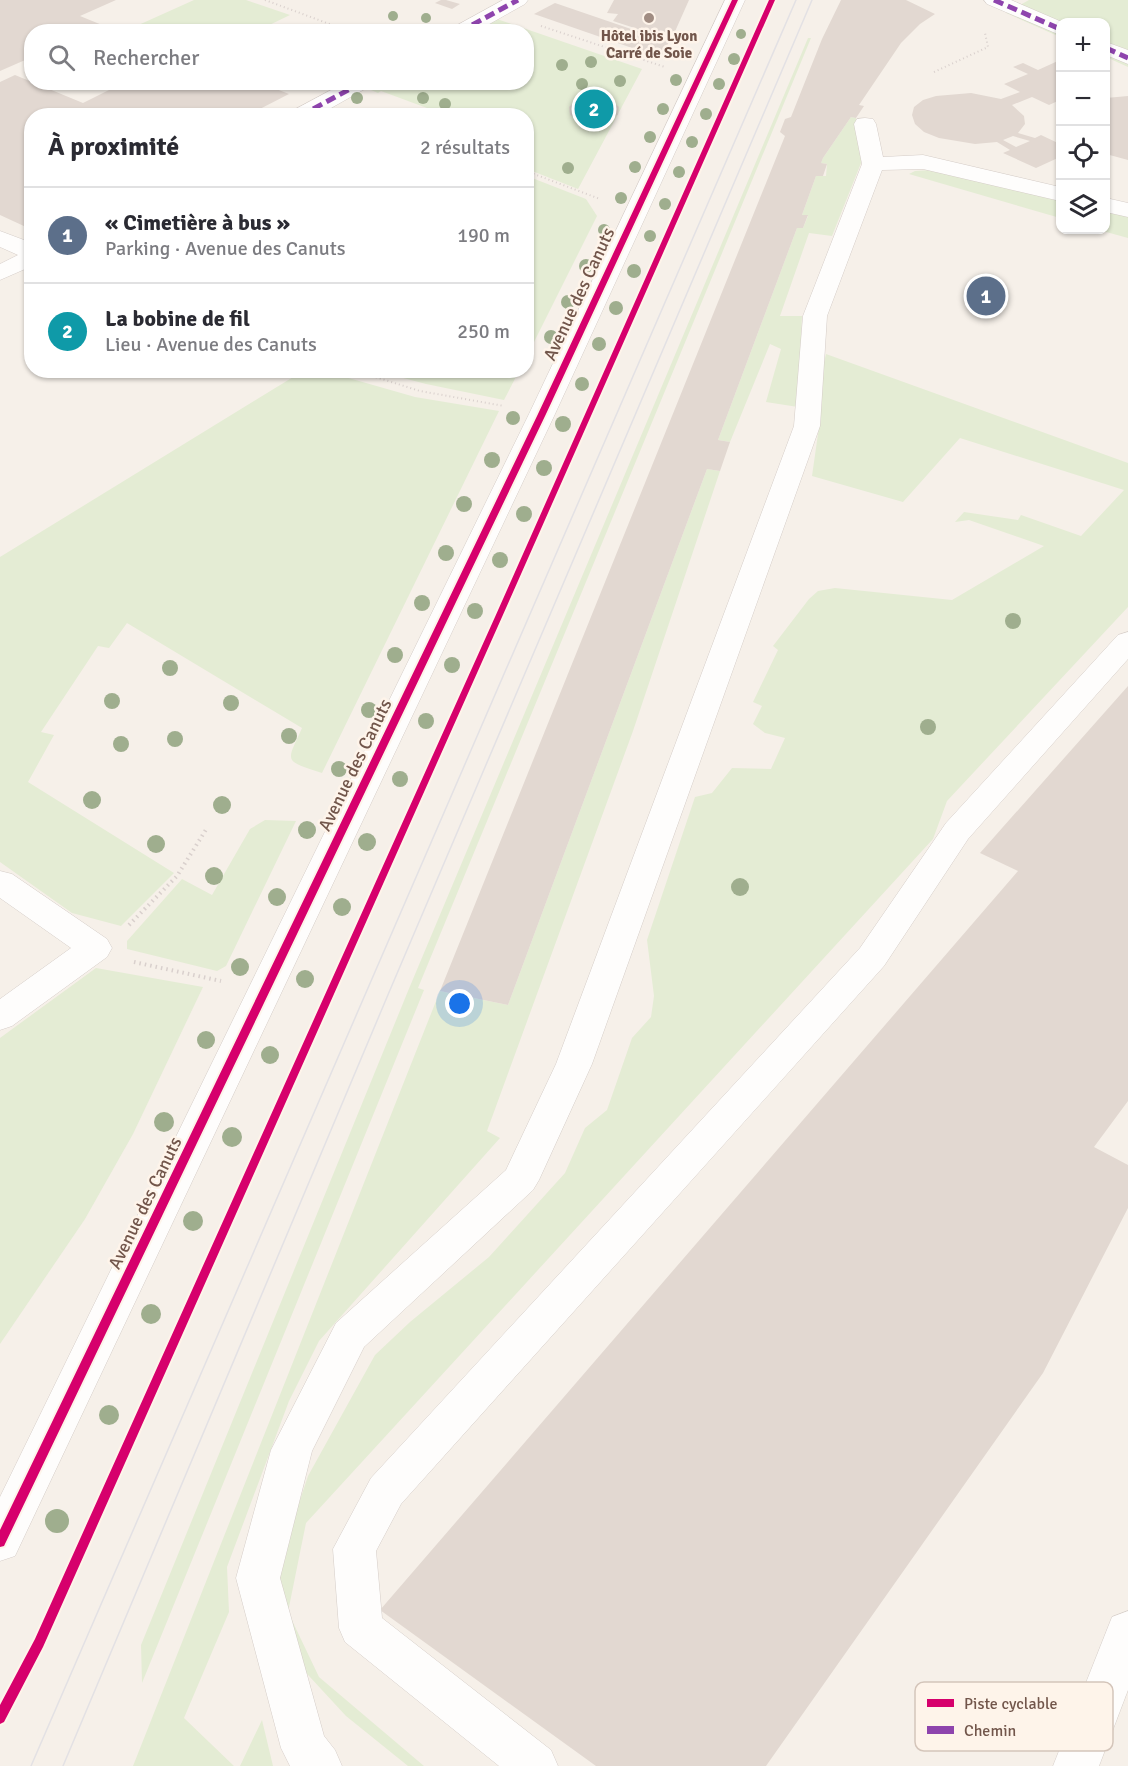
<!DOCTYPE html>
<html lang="fr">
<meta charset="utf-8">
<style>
body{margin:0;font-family:Signika,sans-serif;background:#f7f7f7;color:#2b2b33}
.controls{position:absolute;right:18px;top:18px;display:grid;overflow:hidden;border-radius:12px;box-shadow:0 2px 4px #0004}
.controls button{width:54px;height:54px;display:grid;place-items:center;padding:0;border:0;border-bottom:2px solid #e1e1e2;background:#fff;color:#2b2b33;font:30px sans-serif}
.you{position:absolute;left:460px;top:1004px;width:21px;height:21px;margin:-15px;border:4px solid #fff;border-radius:50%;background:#1a73e8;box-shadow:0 0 0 9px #1a73e833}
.badge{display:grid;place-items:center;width:39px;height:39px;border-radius:50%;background:#a08c82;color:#fff;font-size:20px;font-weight:700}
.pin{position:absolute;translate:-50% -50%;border:3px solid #fff;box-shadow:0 2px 6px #0006}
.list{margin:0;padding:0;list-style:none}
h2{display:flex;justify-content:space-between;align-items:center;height:78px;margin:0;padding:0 24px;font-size:26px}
h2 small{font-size:20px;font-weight:400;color:#7c7c81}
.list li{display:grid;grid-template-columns:39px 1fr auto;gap:18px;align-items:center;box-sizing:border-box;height:96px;padding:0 24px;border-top:2px solid #e1e1e2}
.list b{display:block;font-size:22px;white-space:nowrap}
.list p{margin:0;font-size:20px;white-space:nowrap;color:#7c7c81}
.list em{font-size:20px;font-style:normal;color:#7c7c81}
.icon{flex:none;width:33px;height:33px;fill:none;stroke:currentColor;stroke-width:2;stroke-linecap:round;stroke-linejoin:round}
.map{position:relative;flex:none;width:1128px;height:1766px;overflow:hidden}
.search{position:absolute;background:#fff;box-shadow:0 2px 4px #0004;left:24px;top:24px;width:510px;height:66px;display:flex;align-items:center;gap:15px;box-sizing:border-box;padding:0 21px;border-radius:24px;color:#7c7c81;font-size:22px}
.panel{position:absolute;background:#fff;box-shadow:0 2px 4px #0004;left:24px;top:108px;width:510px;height:270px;border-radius:24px}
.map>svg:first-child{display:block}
.green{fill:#e4ecd4}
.building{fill:#e2d8d1;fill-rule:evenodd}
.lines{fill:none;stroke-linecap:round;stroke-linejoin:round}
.minor-casing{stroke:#d5cdc8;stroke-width:1}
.path-far1{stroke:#d9d0cd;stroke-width:2;stroke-dasharray:1 3;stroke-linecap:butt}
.path{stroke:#d9d0cd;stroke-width:4;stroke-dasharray:1.5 4;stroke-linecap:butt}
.minor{fill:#fefdfc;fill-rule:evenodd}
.tram{stroke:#e3e1e4;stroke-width:1.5}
.quiet{stroke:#8e44ad;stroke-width:5;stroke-dasharray:10 5;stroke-linecap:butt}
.cycleway-casing{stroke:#fef4ea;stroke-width:4}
.cycleway{fill:#d6006c;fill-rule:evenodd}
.tree{fill:#9fae8e}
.poi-dot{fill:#a08c82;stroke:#fef4ea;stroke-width:2}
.labels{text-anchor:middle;stroke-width:5;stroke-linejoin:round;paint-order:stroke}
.far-poi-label{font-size:15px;font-weight:bold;fill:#72564b;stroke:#fef4ea}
.street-label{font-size:18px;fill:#72564b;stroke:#fef4ea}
.key{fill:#fef4ea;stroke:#d4c5ba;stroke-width:1.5}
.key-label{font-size:16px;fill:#72564b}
</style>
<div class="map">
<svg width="1128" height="1766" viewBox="0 0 1128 1766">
<rect width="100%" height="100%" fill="#f6f0e9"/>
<g class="green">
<polygon points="194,0 246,0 290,15 257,31 146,32 134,27"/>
<polygon points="1029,0 1128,0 1128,67 1106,57 1106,22 1060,22 1060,37 1006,13"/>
<polygon points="494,18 642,69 578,189 527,169 526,116 428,115 435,111 381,91 378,93 364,87 373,82 526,82 526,32 469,31"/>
<polygon points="808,38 811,38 418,988 424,990 142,1683 141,1645 408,991"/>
<polygon points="851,117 856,118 863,158 832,236 809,233 780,316 802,316 798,407 766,402 781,349 770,344 730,442 718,440 797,228 803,228 808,216 802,215 816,176 826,176 827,164 821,163 823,158"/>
<polygon points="931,170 1060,200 1060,218 909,174 915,171"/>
<polygon points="527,176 586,199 597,216 527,356"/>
<polygon points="1106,210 1128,215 1128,238 1099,230 1106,230"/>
<polygon points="826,354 1128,463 1128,607 947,801 933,839 306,1523 288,1612 319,1677 424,1766 408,1766 346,1716 297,1663 281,1624 278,1566 308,1476 375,1355 410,1322 489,1257 565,1173 585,1128 607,1110 632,1038 651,1017 654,996 647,940 695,797 712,793 732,768 771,769 785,738 765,733 753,724 762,706 753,702 778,650 773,646 809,599 818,591 835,588 952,600 1044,546 969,520 955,522 964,512 1018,520 1021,515 1081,536 1124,490 960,438 903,502 812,476 821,413 822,370"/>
<path d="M 303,371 L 324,371 L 415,397 L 499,411 L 322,773 C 282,760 287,762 302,728 L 127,623 L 109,648 L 98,646 L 41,732 L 54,735 L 28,782 L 174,873 L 121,926 L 72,913 L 0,862 L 0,557 Z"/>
<polygon points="377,371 519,371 504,400 426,384"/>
<polygon points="707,469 720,471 633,731 487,1131 500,1138 319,1341 289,1401 227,1567 229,1612 184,1718 234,1766 133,1766 440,991 508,1005"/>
<polygon points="265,820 296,821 226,966 217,971 127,949 127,941 182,879 212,895 250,829"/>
<polygon points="96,968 203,987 133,1134 85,1219 0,1344 0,1038"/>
<polygon points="262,1720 273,1766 240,1766"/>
</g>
<g class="building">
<polygon points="0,0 116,0 80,16 102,25 88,32 32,32 32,57 0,71"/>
<polygon points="441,0 446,0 460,4 452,9 435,3"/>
<polygon points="614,0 689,0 673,36 656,35 613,21 618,14 607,13"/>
<polygon points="841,0 906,0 935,14 920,24 901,43 859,105 864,106 856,118 851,117 823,158 821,163 827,164 823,176 816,176 802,215 808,215 803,228 797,228 718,440 730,442 720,471 707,469 508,1005 440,991 785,136 780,132 785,119 791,117 822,39"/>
<polygon points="555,3 669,42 661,58 534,14"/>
<path d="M 1060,60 L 1060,100 L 1049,105 L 1032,97 L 1012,105 L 1024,116 L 1025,124 L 1018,133 L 1035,138 L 1041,135 L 1060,144 L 1060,157 L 1036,168 L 1003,153 L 1010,150 L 997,142 L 975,144 L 939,138 L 924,132 L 915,124 L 912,115 L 914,107 L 923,100 L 936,96 L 971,93 L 1001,99 L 1020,92 L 1004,84 L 1028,74 L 1013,67 L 1023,63 L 1038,70 ZM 1013,136 L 1030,141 L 1016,147 L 1003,140 Z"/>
<polygon points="15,75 83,103 125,82 258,82 289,94 246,116 32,116 32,224 26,227 0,215 0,82"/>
<polygon points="1128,96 1128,160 1106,154 1106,98"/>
<polygon points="592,99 615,104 619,107 618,115 597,122 580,120 570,115 569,107 572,104"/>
<polygon points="1128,686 1128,1101 1094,1147 1128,1165 1128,1208 1043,1373 766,1766 596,1766 380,1610 1018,871 980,853"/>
</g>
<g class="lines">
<defs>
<g id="minor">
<polygon points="503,0 528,0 525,4 475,32 449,32 452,28"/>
<polygon points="725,0 745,0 555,414 15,1556 0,1561 0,1497 529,414"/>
<polygon points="984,0 1011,0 1062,22 1060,35 987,4"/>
<polygon points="1106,42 1128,50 1128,64 1106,55"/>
<polygon points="346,82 373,82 370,86 317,116 290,116 292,111"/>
<polygon points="865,118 873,119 876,124 883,157 923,155 1060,187 1060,201 923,169 882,170 827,316 820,426 592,1064 539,1180 533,1190 364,1347 312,1451 280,1578 324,1736 335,1750 342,1766 290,1766 281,1748 236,1578 271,1450 336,1323 506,1170 556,1064 794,426 803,316 862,164 854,124 857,119"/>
<polygon points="1106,198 1128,203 1128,217 1106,212"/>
<polygon points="0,231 32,243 32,266 0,280 0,264 18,255 0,247"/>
<polygon points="1128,632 1128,659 968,839 884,966 401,1504 376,1551 382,1618 551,1750 558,1766 499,1766 345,1642 339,1628 333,1549 371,1478 860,948 946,823 1118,635"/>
<polygon points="0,871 12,874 107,939 112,948 107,957 12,1026 0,1030 0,999 71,948 0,898"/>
<polygon points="1128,1611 1128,1690 1099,1766 1053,1766 1112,1617"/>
</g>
</defs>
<use href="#minor" class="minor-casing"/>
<g class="path-far1">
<polyline points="265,0 351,32"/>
<polyline points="541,26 665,67"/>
<polyline points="934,72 988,47 985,33"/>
<polyline points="526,171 600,199"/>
<polyline points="353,370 420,391 504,406"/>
</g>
<g class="path">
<polyline points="129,925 177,876 207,828"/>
<polyline points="134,962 221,981"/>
</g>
<use href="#minor" class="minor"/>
<g class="tram">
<polyline points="31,1766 796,0"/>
<polyline points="63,1766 390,990 812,0"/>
</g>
<g class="quiet">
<polyline points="994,0 1060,29"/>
<polyline points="459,32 518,0"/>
<polyline points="1106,48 1128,58"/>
<polyline points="300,116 363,82"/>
</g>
<defs>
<g id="cycleway">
<polygon points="732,0 738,0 546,414 4,1546 0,1547 0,1530 538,414"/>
<polygon points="769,0 775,0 502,617 43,1647 4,1722 0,1724 0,1705 35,1639 495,617"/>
</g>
</defs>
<use href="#cycleway" class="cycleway-casing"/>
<use href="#cycleway" class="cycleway"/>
</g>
<g class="tree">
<circle cx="393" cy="16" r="5"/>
<circle cx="426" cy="18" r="5"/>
<circle cx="741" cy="34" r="5"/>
<circle cx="734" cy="59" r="6"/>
<circle cx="591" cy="62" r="6"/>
<circle cx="562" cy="65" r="6"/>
<circle cx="676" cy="80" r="6"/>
<circle cx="620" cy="81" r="6"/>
<circle cx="582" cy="84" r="6"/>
<circle cx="719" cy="84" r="6"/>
<circle cx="357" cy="98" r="6"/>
<circle cx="423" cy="98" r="6"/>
<circle cx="445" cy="104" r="6"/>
<circle cx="663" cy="109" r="6"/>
<circle cx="706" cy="114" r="6"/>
<circle cx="650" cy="137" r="6"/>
<circle cx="692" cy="142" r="6"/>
<circle cx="635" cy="167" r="6"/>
<circle cx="568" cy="168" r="6"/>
<circle cx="679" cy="172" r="6"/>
<circle cx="621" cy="198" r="6"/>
<circle cx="665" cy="204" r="6"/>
<circle cx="604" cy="230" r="6"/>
<circle cx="650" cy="236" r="6"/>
<circle cx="586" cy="266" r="7"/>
<circle cx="634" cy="271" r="7"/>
<circle cx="568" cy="302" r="7"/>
<circle cx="616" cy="308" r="7"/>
<circle cx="551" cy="337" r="7"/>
<circle cx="599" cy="344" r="7"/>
<circle cx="582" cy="384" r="7"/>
<circle cx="513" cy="418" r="7"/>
<circle cx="563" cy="424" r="8"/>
<circle cx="492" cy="460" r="8"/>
<circle cx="544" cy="468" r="8"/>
<circle cx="464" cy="504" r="8"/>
<circle cx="524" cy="514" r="8"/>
<circle cx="446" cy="553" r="8"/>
<circle cx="500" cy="560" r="8"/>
<circle cx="422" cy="603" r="8"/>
<circle cx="475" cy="611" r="8"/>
<circle cx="1013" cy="621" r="8"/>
<circle cx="395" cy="655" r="8"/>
<circle cx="452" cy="665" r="8"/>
<circle cx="170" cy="668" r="8"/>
<circle cx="112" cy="701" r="8"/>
<circle cx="231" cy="703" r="8"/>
<circle cx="369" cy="710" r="8"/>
<circle cx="426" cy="721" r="8"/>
<circle cx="928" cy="727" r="8"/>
<circle cx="289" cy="736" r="8"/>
<circle cx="175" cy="739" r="8"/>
<circle cx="121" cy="744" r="8"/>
<circle cx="339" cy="769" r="8"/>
<circle cx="400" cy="779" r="8"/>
<circle cx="92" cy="800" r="9"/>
<circle cx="222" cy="805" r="9"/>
<circle cx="307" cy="830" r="9"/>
<circle cx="367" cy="842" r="9"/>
<circle cx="156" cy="844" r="9"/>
<circle cx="214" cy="876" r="9"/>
<circle cx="740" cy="887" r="9"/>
<circle cx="277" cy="897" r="9"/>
<circle cx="342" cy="907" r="9"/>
<circle cx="240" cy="967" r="9"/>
<circle cx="305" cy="979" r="9"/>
<circle cx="206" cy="1040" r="9"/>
<circle cx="270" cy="1055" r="9"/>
<circle cx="164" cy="1122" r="10"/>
<circle cx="232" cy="1137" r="10"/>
<circle cx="193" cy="1221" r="10"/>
<circle cx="151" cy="1314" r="10"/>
<circle cx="109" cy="1415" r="10"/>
<circle cx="57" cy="1521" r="12"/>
</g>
<circle class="poi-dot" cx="649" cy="18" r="6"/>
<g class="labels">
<g class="far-poi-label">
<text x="649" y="41">Hôtel ibis Lyon<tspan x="649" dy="17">Carré de Soie</tspan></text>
</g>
<g class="street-label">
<text transform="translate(579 294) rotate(-65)" y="6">Avenue des Canuts</text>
<text transform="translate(355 765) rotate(-64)" y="6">Avenue des Canuts</text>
<text transform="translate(145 1203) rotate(-64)" y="6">Avenue des Canuts</text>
</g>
</g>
<rect x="915" y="1682" width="198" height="69" rx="9" class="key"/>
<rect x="927" y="1699" width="27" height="8" fill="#d6006c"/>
<rect x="927" y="1726" width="27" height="8" fill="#8e44ad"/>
<g class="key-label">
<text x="964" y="1709">Piste cyclable</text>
<text x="964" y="1736">Chemin</text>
</g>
</svg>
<div class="controls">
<button>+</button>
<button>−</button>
<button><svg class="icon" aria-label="locate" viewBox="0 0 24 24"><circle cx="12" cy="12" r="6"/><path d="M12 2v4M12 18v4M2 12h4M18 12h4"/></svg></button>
<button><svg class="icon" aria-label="layers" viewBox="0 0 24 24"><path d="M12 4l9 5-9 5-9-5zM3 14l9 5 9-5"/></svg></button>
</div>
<div class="you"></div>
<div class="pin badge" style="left:986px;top:296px;background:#5c6f8a">1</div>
<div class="pin badge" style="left:594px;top:109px;background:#0f9aa8">2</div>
<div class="search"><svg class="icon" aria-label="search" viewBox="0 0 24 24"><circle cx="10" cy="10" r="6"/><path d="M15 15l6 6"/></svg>Rechercher</div>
<section class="panel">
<h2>À proximité<small>2 résultats</small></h2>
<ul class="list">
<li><span class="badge" style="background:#5c6f8a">1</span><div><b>« Cimetière à bus »</b><p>Parking · Avenue des Canuts</p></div><em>190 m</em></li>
<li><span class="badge" style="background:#0f9aa8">2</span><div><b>La bobine de fil</b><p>Lieu · Avenue des Canuts</p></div><em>250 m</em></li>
</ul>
</section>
</div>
